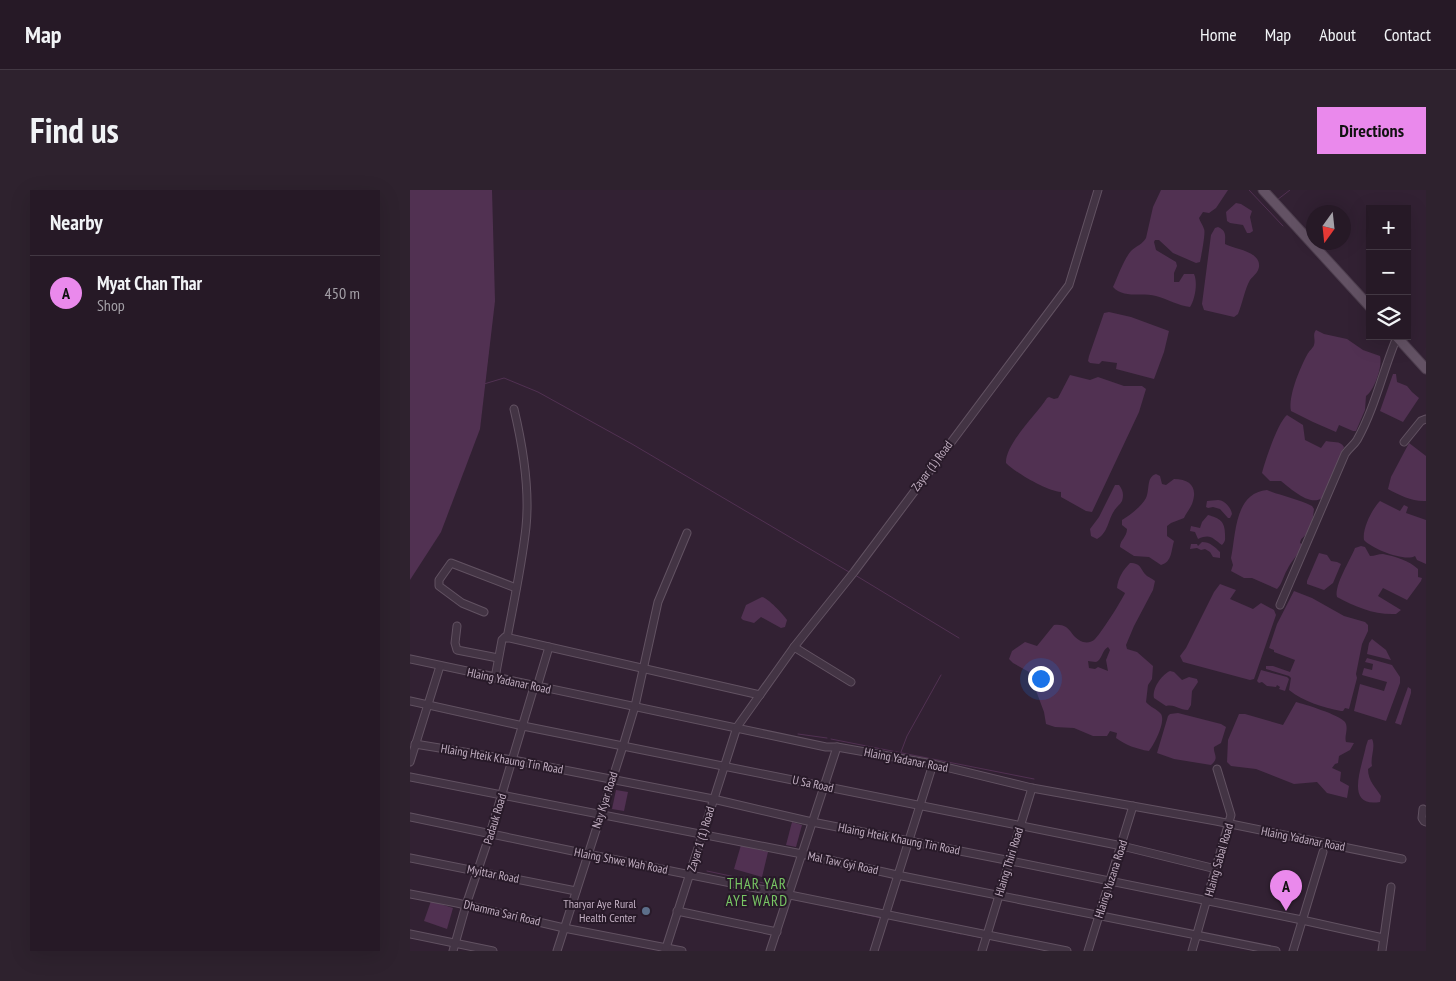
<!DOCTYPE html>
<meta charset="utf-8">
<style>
body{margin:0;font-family:"PT Sans Narrow",sans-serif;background:#2e222e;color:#f1f3f6}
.controls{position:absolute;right:15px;top:15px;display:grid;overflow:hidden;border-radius:0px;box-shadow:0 5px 20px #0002}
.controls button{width:45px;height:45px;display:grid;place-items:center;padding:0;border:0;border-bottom:1px solid #423843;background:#261926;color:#f1f3f6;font:25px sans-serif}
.compass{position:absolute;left:896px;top:15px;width:45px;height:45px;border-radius:50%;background:#261926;box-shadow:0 5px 20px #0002;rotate:195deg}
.you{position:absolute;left:630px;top:488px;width:18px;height:18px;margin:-12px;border:4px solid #fff;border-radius:50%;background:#1a73e8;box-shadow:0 0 0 8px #1a73e833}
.badge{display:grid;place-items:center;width:32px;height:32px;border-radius:50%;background:#ea89ec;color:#111;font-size:16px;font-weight:700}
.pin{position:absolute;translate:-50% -41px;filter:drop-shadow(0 1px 2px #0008)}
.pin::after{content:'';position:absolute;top:26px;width:18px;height:15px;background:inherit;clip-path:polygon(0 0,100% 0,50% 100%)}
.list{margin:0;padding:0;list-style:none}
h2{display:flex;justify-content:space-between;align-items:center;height:65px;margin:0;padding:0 20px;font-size:21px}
h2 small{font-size:16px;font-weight:400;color:#a4a0a7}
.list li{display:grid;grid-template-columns:32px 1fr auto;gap:15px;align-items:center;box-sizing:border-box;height:75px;padding:0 20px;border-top:1px solid #423843}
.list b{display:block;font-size:19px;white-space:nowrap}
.list p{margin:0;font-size:16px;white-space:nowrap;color:#a4a0a7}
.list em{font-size:16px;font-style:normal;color:#a4a0a7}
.icon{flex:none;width:28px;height:28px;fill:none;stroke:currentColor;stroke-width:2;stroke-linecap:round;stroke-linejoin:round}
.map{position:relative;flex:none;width:1016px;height:761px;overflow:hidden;border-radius:0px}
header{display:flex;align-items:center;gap:30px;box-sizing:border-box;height:70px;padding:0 25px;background:#261926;border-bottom:1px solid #423843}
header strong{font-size:24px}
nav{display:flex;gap:28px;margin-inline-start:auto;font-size:18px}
.intro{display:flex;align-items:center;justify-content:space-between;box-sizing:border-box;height:120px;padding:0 30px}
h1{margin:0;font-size:35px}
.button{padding:12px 22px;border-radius:0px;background:#ea89ec;color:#111;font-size:18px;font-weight:700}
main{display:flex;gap:30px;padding:0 30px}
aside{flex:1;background:#261926;border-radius:0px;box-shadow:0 5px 20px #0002}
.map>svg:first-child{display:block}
.water{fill:#513152;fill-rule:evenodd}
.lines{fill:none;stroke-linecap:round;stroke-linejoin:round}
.stream{stroke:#513152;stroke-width:1}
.minor-casing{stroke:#625262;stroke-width:9}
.major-casing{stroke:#4d3e4e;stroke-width:11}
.minor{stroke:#433444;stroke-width:7}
.major{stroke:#635264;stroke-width:9}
.service-dot{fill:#5c6f8a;stroke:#281a29;stroke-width:2}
.labels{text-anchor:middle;stroke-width:4;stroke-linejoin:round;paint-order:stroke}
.street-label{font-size:12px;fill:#c1aec1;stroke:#281a29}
.poi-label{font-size:12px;fill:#c1aec1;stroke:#281a29;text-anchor:end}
.quarter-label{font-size:15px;letter-spacing:1px;fill:#78c664;stroke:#281a29}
</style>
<header>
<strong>Map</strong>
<nav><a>Home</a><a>Map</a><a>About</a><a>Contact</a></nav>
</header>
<div class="intro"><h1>Find us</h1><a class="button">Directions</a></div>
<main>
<aside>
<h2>Nearby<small></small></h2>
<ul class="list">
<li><span class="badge">A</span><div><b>Myat Chan Thar</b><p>Shop</p></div><em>450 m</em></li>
</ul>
</aside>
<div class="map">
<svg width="1016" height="761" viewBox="0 0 1016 761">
<rect width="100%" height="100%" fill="#322133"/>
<g class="water">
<polygon points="0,0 82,0 85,111 70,239 31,342 0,390"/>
<path d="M 751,0 L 818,0 L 806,18 L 799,23 L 793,22 L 789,28 C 790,32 793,35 794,39 C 796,42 791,67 790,72 L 786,73 L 763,63 L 749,50 L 745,50 L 744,52 L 746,60 L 766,72 L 767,76 L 764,83 L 764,92 L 769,92 L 774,84 L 784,84 C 788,93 785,109 780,117 C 769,116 757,109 746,106 C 732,102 714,109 703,97 C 708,86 714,69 721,61 C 726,56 733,54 736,48 L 743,17 Z"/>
<polygon points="826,13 831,14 842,21 840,27 843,41 840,43 837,43 833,35 820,33 817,31 816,22"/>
<path d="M 808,37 C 817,41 815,46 815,54 C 824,59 851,61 849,77 C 848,83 843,86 840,90 C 835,98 832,115 828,124 L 824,127 L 794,120 L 792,114 L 801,45 L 805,38 Z"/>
<polygon points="699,122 721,127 759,141 754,162 744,189 706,179 707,173 692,171 689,174 680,173 678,171 679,166 694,123"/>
<path d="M 906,140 L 914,144 L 937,149 L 953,160 L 970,166 C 973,176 964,201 956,206 L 955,220 L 946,241 L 943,241 L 929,235 L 926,242 L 903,232 L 881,221 C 878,206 890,178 897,165 C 899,161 903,158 904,155 C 906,149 902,145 906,140 Z"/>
<polygon points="983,184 986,184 987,192 997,196 1002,202 1009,208 993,232 970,221"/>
<path d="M 660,185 L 680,190 L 688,187 L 714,196 L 732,196 L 736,199 L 729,222 L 682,322 L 676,321 L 651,307 L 651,302 C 637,301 606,283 596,273 C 595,254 627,224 637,208 L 639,207 L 644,209 L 648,208 Z"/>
<path d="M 877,225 L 893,235 L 895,250 L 911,258 L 916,251 C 923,253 930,250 934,257 L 912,308 C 900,317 880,298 871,291 L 860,291 L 852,283 C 855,271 868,232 877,225 Z"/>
<path d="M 999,253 L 1016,266 L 1016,311 C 1003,312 989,305 978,299 L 981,287 Z"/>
<path d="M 746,284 L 750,286 L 752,294 L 756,295 L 764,289 C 781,289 788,298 782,314 C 780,319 776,323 774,328 L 761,333 L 757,336 L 757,346 L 764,351 C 761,361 762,372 751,375 L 739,367 L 724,366 L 710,357 C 710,350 717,347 717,339 L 712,335 L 712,330 C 720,325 731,317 736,308 C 740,300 736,287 746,284 Z"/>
<path d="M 705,295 L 709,295 C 713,300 714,305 712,311 C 710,315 706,317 704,321 C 698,330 698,343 687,349 L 681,346 L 680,339 L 689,327 Z"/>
<path d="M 857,300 C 872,306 889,309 902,316 L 904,319 C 903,327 902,337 897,343 C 894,348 891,347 890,353 L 893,355 C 889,364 881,371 877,380 C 873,387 872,394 867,399 L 842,388 L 834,388 L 821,381 L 823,375 L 821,368 C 826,345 824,303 857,300 Z"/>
<path d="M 808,310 C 814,310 821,317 822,324 L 820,328 L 818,328 L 810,319 L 803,317 L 798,318 L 796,317 L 797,311 Z"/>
<path d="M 970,311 L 990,321 L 994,315 L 998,317 L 996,323 L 1016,330 L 1016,374 L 1007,370 L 1005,366 C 995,372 962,359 954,350 C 952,339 962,319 970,311 Z"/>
<path d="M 798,325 C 809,328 815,331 815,344 C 815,349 816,351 812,355 C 803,349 801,343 788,349 L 785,342 L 780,341 L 781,336 L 790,338 L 792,332 Z"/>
<path d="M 792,352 C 800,352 805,357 810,362 L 810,368 L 803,367 L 800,362 L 795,359 L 791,360 L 787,358 L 780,359 L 781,354 L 787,354 L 788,356 Z"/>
<path d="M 951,356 L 955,357 L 960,366 C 965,366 968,364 973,364 C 984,366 1000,371 1008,379 L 1008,387 L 1012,388 L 1011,391 L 997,410 L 973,398 L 968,406 L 991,420 L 986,424 C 964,425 946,417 927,407 C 924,395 941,369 945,358 Z"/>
<polygon points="909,363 917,365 921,371 927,372 931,374 923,393 914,400 897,394 897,391"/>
<path d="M 720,373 C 732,373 730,380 737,386 C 740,388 743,389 745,391 L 743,400 L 724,436 L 716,455 L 717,459 L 727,462 L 743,476 L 742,489 L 738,495 L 736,512 C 740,517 747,519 751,524 C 756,532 744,555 739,561 C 726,559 716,555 706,548 L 707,543 L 700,541 L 697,546 L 683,546 L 664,538 L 645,537 L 636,534 L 634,522 L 619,482 L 603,473 L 599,469 L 602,461 L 615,452 L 627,456 L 644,435 C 662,433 659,447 673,452 C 678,453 681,452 684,450 C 690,445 712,410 715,403 L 707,398 C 708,388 713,380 720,373 ZM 698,457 L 700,460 L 696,470 L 698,481 L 688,477 L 685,479 L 679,478 L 678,471 C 680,471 683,472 686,472 C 692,470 692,460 698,457 Z"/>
<polygon points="810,394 826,400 820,409 843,419 851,413 864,420 866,425 844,489 840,490 773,472 770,466 776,458 804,402"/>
<path d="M 884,401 L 902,408 L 934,426 L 955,432 L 958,435 L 958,441 L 952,454 L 946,484 L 947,488 L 939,519 L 935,518 L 933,521 L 931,521 C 912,517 894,512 879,500 L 881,488 L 879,486 L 856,479 L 856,476 L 863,476 L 880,482 L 885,470 L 864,462 L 864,460 L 859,458 L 867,434 Z"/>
<path d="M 352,407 C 358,408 373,424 377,430 L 375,437 L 371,438 L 351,427 L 344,433 L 333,430 L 331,428 L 336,415 Z"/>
<polygon points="962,449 976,460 981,470 957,464 959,453"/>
<polygon points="957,468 982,475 990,487 990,493 976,531 944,521 950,494 974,501 977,492 952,485 954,478 962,480 963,474 955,472"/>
<polygon points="851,480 877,487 879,489 875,501 869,499 870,497 867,495 866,497 857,496 852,492 849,493 847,491"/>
<path d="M 760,481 L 764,482 L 772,490 L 779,487 L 787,489 L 788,492 L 782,501 L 781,515 L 778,520 C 768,520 766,514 756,516 L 744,508 C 742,499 751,485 760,481 Z"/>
<polygon points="998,497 1001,499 1001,503 991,535 985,533"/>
<path d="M 886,512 C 894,514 930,525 935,532 C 939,538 934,546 936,552 L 944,553 L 940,560 L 929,566 L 928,573 L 925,574 L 922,578 L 931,582 L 930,591 L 939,596 L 937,608 L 917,603 L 907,592 L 884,594 L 846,579 L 821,576 L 817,572 L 818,550 L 829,524 L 835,524 L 873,535 Z"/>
<path d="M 768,523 L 811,534 L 816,537 L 811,553 L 804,557 C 803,565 810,567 801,575 L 764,569 L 747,563 L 758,526 L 760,524 Z"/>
<path d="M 962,549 C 966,557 960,567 962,576 L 958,579 C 958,591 966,598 971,606 L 970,612 C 934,618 952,577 956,556 L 958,550 Z"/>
<polygon points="206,600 218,602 214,621 202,619"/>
<polygon points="382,632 392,635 386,657 376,655"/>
<polygon points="331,655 358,662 352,687 324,679"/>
<polygon points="21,711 43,718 37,739 14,731"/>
</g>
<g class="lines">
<g class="stream">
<polyline points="839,0 873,36"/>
<polyline points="867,10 880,0"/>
<polyline points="74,194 94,188 128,202 222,254 439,382"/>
<polyline points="445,385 549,448"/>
<polyline points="388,544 417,548"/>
<polyline points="421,549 624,589"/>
<polyline points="491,562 497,546 531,485"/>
<polyline points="297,681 377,698"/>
<polyline points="380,709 388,710"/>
<polyline points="426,718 471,728"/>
<polyline points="536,740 547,743"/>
<polyline points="548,743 551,744"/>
<polyline points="554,744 573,748"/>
</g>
<defs>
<g id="minor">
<polyline points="994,252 1011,231 1016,229"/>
<path d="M 870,415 L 935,264 C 939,258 944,255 947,250 C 965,218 973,180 987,147"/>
<polyline points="74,422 52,413 29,396 29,390 41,373 106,398"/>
<polyline points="47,436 45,453 47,460 88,468"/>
<path d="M 97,448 C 104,411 112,374 116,337 C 120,298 113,257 104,219"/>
<polyline points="384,457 441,492"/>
<path d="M 0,469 C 139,499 278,527 416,557 L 427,557 L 523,574 L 622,598 L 806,631 L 992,669"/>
<polyline points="85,488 92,450 95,447 350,505"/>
<polyline points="127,497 139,457"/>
<polyline points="0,511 113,536 712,656 806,679"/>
<polyline points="5,554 103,570 303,609 402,632 601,671 892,730 973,748"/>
<polyline points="0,572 30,476"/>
<polyline points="0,587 392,664 487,685 866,761"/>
<polyline points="1013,619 1012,628 1014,631 1016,632"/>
<polyline points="0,627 177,664 657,761"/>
<polyline points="0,668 166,701"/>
<polyline points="0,704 47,713 154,738 272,761"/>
<polyline points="267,721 367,742"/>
<polyline points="0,744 83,761"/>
<polyline points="43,761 56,715 79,647 124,497"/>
<polyline points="147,761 213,556 225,516 248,412 277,343"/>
<polyline points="255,761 327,537 384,457 444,382 659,95 688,0"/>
<polyline points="360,761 427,557"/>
<polyline points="464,761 523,574"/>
<polyline points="572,761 622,598"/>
<polyline points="678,761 723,616"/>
<polyline points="782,761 821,625 807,579"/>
<polyline points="883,761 913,662"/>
<polyline points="972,761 981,697"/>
</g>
<g id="major">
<polyline points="853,0 960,117"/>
<polyline points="986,146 1016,179"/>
</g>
</defs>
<use href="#minor" class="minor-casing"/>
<use href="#major" class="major-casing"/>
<use href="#minor" class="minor"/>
<use href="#major" class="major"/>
</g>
<circle class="service-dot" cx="236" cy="721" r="5"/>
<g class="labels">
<g class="street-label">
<text transform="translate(522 276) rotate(-53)" y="4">Zayar (1) Road</text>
<text transform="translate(99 491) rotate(12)" y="4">Hlaing Yadanar Road</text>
<text transform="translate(92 569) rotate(10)" y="4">Hlaing Hteik Khaung Tin Road</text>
<text transform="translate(496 570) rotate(11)" y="4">Hlaing Yadanar Road</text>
<text transform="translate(403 594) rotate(12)" y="4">U Sa Road</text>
<text transform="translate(195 610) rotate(-72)" y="4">Nay Kyar Road</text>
<text transform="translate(85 629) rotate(-73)" y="4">Padauk Road</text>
<text transform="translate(291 649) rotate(-73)" y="4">Zayar 1 (1) Road</text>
<text transform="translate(489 649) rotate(11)" y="4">Hlaing Hteik Khaung Tin Road</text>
<text transform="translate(893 649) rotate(11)" y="4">Hlaing Yadanar Road</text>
<text transform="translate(809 670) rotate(-74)" y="4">Hlaing Sabal Road</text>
<text transform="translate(211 671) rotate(11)" y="4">Hlaing Shwe Wah Road</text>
<text transform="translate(599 672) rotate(-73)" y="4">Hlaing Thiri Road</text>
<text transform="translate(433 673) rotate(12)" y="4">Mal Taw Gyi Road</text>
<text transform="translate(83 684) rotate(11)" y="4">Myittar Road</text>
<text transform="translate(701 689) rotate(-72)" y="4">Hlaing Yuzana Road</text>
<text transform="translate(92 723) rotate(13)" y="4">Dhamma Sari Road</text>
</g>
<g class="poi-label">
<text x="226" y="718">Tharyar Aye Rural<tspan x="226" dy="14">Health Center</tspan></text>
</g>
<g class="quarter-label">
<text x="347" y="699">THAR YAR<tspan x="347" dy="17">AYE WARD</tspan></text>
</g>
</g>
</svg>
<div class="controls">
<button>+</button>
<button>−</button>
<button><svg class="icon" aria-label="layers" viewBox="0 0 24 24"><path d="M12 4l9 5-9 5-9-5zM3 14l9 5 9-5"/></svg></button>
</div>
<svg class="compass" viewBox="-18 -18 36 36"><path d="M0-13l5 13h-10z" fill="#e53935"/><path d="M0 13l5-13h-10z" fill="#a4a0a7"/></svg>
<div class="you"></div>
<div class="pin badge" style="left:876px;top:721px">A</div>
</div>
</main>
